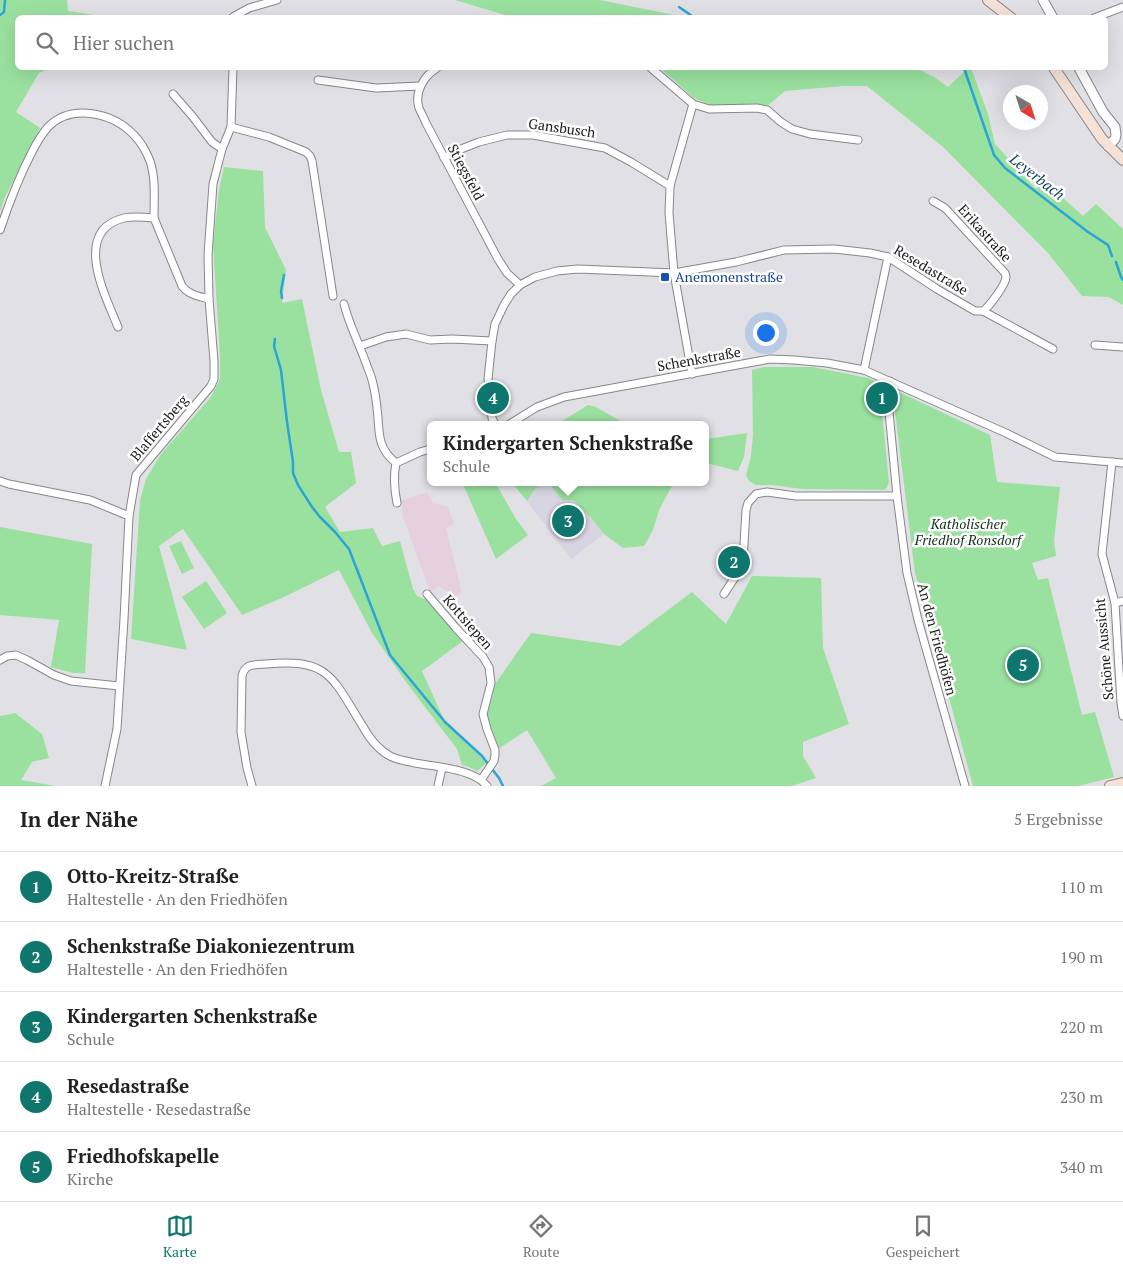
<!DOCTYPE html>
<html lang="de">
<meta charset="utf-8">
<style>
body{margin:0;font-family:"PT Serif",serif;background:#f2f2f2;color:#222}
.compass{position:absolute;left:1003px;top:85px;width:45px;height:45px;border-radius:50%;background:#fff;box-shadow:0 5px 20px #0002;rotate:141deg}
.you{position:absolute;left:765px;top:332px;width:18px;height:18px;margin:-12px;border:4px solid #fff;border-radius:50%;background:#1a73e8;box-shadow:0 0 0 8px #1a73e833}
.badge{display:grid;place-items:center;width:32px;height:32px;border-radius:50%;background:#0f766e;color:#fff;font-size:16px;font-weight:700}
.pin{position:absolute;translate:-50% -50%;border:2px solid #fff;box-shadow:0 1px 5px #0006}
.popup{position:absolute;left:427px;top:421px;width:282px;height:65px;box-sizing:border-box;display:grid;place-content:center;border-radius:8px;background:#fff;filter:drop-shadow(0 1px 4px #0005);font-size:16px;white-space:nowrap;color:#767676}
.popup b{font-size:19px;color:#222}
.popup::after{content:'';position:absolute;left:50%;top:100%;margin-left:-10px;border:10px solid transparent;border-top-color:#fff}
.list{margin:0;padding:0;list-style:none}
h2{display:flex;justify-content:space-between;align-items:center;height:65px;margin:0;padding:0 20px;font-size:21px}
h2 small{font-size:16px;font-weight:400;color:#767676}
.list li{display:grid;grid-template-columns:32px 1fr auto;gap:15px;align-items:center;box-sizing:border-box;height:70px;padding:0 20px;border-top:1px solid #e0e0e0}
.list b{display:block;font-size:19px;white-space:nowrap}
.list p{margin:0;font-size:16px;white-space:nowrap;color:#767676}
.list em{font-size:16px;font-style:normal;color:#767676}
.icon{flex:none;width:28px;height:28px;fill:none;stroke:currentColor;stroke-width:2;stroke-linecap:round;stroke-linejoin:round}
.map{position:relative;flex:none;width:1123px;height:786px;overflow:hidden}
.search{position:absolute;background:#fff;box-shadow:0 5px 20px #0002;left:15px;right:15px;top:15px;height:55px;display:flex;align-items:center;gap:12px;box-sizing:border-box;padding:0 18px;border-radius:8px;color:#767676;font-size:19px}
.sheet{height:415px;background:#fff}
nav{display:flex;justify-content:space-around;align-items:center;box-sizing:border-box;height:70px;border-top:1px solid #e0e0e0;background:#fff;font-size:14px;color:#767676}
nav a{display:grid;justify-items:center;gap:2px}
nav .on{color:#0f766e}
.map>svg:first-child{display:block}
.built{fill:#d7d5e1}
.industrial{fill:#e6d0dd}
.green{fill:#9ae1a0}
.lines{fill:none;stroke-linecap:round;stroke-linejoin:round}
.stream{stroke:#2aa5d6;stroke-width:2.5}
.minor-casing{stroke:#87868b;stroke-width:9}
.tertiary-casing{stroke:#87868b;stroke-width:11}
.secondary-casing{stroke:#87868b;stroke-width:12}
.minor{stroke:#fff;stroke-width:7}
.tertiary{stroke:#fff;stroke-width:9}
.secondary{stroke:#f6e1d7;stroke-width:10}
.transit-dot{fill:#1a4fb4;stroke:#fff;stroke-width:2}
.labels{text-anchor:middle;stroke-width:5;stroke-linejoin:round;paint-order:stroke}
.street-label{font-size:14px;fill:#202021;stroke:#fff}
.transit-label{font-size:14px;fill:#164399;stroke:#fff;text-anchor:start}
.park-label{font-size:14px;font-style:italic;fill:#113115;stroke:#fff}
.water-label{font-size:15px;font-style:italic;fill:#0b3e52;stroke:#fff}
</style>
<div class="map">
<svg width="1123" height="786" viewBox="0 0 1123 786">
<rect width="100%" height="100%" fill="#e1e0e5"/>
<polygon class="built" points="543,482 548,482 562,500 573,500 592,519 604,534 571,559 527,501 534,490"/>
<polygon class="industrial" points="427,492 433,503 448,507 454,524 446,528 462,593 455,597 439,586 430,592 403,517 401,500 404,500"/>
<g class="green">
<polygon points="0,0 67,0 68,11 94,15 94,17 18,18 18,68 50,68 39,73 16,112 40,128 4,199 0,212"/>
<polygon points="455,0 600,0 679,16 683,17 512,17"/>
<polygon points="660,68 916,68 934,77 948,87 968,68 971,68 988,114 995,144 1036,189 1043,180 1083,216 1096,204 1123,229 1123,305 1109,297 1082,296 1048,253 943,147 867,86 843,86 785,91 766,107 710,105 694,98"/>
<polygon points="224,167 263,171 265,227 286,270 282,303 302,299 321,390 339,452 351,452 356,483 325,507 340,532 373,528 382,546 400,541 413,589 417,596 429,601 463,641 422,671 446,724 487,763 477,771 469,767 462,765 457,749 406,682 372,633 339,570 284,597 242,615 183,529 159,546 187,650 131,639 140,500 146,479 161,454 211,397 220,379 220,356 213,244 219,190"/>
<path d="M 764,367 L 813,367 L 868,378 C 875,381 879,383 880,391 L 889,483 L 886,489 L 883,490 L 803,489 L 771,485 L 756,485 L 749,481 L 746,475 L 751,456 L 753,435 L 752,370 Z"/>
<polygon points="895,392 899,392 990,435 997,482 1060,487 1054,541 1056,556 1032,563 1038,580 1048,578 1082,715 1095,712 1114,777 1079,786 973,786 915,573 893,395"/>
<polygon points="588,405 596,407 627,425 556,425"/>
<polygon points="747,433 744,457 738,471 706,463 706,439"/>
<polygon points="462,482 495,482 516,519 528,535 496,559"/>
<polygon points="543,482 534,490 527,501 512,483"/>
<polygon points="548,482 674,482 659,510 653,530 644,546 623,548 604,534 592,519 573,500 562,500"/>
<polygon points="0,527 92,544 85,673 73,673 51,667 59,620 0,615"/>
<polygon points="181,541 194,568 182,574 169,546"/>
<polygon points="752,576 821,578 823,648 849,724 803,742 803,756 816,778 792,786 541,786 556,778 527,730 498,749 488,727 485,714 495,684 531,633 620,646 692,592 726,624"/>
<polygon points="206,581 227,613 204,629 182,597"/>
<polygon points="15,713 42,734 49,758 32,762 21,780 56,786 0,786 0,716"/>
</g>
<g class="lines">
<g class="stream">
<polyline points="679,7 695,18"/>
<polyline points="0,15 4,12 5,0"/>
<polyline points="964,68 994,155 1005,168 1088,232 1108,245 1112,256"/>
<polyline points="1116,262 1121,277 1123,280"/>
<polyline points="282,298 281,291 284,275"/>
<polyline points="275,339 274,346 281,370 287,422 293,462 293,473 298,485 312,507 320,517 335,532 349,549 390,655 445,722 482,756 499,778 503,786"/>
</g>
<defs>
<g id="minor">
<polyline points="233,17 249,8 277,0"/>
<polyline points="1094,18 1123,7"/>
<path d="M 437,68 C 424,76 414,92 419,108 C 421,113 424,118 426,123 L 498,259 L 507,273 L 520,285"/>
<polyline points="651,68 693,104 709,109 757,108 767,110 781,122 792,129 810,134 858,140"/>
<polyline points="318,80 376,88 420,86"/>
<polyline points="173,94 193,117 212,142 222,149"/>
<polyline points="231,127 269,137 306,152 310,156 312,161 333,296"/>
<polyline points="444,158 456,151 479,142 507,135 533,135 605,148 631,162 670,186"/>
<path d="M 933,201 L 945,208 L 1005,273 C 1006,275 1006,276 1006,277 C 1006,284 989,307 983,311"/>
<path d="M 0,230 C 9,203 19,177 32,152 C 36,144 42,134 48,127 C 72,103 113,113 134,135 C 141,142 146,151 150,161 C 156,179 154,199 154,218"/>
<path d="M 344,304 C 349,325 360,345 367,366 C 369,371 372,378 373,384 C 376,395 377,407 378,418 C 379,438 380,450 396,463 C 393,477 394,488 397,503"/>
<path d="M 118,327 C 106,297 71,231 124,218 C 133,216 144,217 154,218 L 182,286 C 189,295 198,296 209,299"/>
<polyline points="1095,345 1123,347"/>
<polyline points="360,346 386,337 406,334 430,340 452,339 492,341"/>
<polyline points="864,370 888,257"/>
<polyline points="692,374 674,273 669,213 670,186 693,104"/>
<polyline points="890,381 887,391 897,496 907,573 918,620 965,786"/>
<polyline points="495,425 492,418 488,379 492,341 495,324 504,305 511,294 520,285 535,277 557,271 578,269 674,273 736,262 784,250 834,249 870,253 888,257 937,289 975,311 983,311 1053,349"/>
<polyline points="508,425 537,407 564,397 748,363 770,359 794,360 827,363 864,370 1006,433 1055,457 1123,463"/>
<polyline points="1112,462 1102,554 1115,603 1121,703 1123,716"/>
<polyline points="396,463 420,452 430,449"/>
<polyline points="0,481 9,484 90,500 129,516"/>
<polyline points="427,594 456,628 483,657 489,667 491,683 483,714 487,729 495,750 495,755 494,761 481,780 487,786"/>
<polyline points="724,594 739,571 743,561 746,510 748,503 756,494 767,492 796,496 897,496"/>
<polyline points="1115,603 1123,601"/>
<polyline points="0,660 7,656 16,655 27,660 54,675 71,681 119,686"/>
<polyline points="105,786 117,729 124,619 129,516 136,475 211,386 214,379 214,361 209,299 208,255 213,184 222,149 231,127 233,68"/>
<path d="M 252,786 L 247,768 L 241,732 L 242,676 C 245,663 254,665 266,664 C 329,658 332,677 362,725 C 369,738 377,749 390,756 C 397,760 407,761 415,763 C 437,767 462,768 481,780"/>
<polyline points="438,786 442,768"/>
</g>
<g id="tertiary">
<polyline points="1043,0 1053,18"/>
<polyline points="1079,68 1103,112 1115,127 1116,135 1115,139 1108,146"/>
</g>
<g id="secondary">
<polyline points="988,0 1011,18"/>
<polyline points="1054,68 1102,139 1123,160"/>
<polyline points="1110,786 1123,783"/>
</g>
</defs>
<use href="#minor" class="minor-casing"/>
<use href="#tertiary" class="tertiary-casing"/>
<use href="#secondary" class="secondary-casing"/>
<use href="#minor" class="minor"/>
<use href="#tertiary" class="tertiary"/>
<use href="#secondary" class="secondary"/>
</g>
<rect class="transit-dot" x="660" y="272" width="10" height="10" rx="2.5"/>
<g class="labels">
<g class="street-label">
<text transform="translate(562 128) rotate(8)" y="5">Gansbusch</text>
<text transform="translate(466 172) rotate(62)" y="5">Stiegsfeld</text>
<text transform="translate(985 233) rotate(48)" y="5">Erikastraße</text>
<text transform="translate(931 270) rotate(31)" y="5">Resedastraße</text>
<text transform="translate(699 359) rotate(-10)" y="5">Schenkstraße</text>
<text transform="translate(159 428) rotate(-50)" y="5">Blaffertsberg</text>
<text transform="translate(468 622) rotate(49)" y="5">Kottsiepen</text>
<text transform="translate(937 639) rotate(75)" y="5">An den Friedhöfen</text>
<text transform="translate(1104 649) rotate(-95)" y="5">Schöne Aussicht</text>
</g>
<g class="transit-label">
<text x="675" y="282">Anemonenstraße</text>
</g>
<g class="park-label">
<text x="968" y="529">Katholischer<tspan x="968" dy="16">Friedhof Ronsdorf</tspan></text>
</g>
<g class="water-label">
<text transform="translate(1037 177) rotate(38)" y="5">Leyerbach</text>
</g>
</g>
</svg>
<svg class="compass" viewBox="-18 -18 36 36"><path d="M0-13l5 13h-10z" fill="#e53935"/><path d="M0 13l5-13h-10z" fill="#767676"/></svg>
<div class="you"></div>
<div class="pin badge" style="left:882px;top:398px">1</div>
<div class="pin badge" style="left:734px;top:562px">2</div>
<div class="pin badge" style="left:568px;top:521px">3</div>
<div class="popup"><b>Kindergarten Schenkstraße</b>Schule</div>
<div class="pin badge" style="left:493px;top:398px">4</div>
<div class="pin badge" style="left:1023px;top:665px">5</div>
<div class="search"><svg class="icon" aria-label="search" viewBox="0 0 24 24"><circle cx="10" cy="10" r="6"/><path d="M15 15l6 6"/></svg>Hier suchen</div>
</div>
<section class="sheet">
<h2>In der Nähe<small>5 Ergebnisse</small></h2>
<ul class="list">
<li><span class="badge">1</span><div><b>Otto-Kreitz-Straße</b><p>Haltestelle · An den Friedhöfen</p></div><em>110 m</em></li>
<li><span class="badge">2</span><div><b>Schenkstraße Diakoniezentrum</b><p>Haltestelle · An den Friedhöfen</p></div><em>190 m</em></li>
<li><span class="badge">3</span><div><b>Kindergarten Schenkstraße</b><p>Schule</p></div><em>220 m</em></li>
<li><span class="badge">4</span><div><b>Resedastraße</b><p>Haltestelle · Resedastraße</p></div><em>230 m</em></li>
<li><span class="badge">5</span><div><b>Friedhofskapelle</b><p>Kirche</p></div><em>340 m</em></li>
</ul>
</section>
<nav>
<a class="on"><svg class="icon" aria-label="map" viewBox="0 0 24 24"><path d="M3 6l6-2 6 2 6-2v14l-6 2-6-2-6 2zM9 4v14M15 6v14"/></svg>Karte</a>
<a><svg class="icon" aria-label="directions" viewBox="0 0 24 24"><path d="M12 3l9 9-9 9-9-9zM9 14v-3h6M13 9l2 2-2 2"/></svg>Route</a>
<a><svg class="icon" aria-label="saved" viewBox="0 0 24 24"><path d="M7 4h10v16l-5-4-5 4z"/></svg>Gespeichert</a>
</nav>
